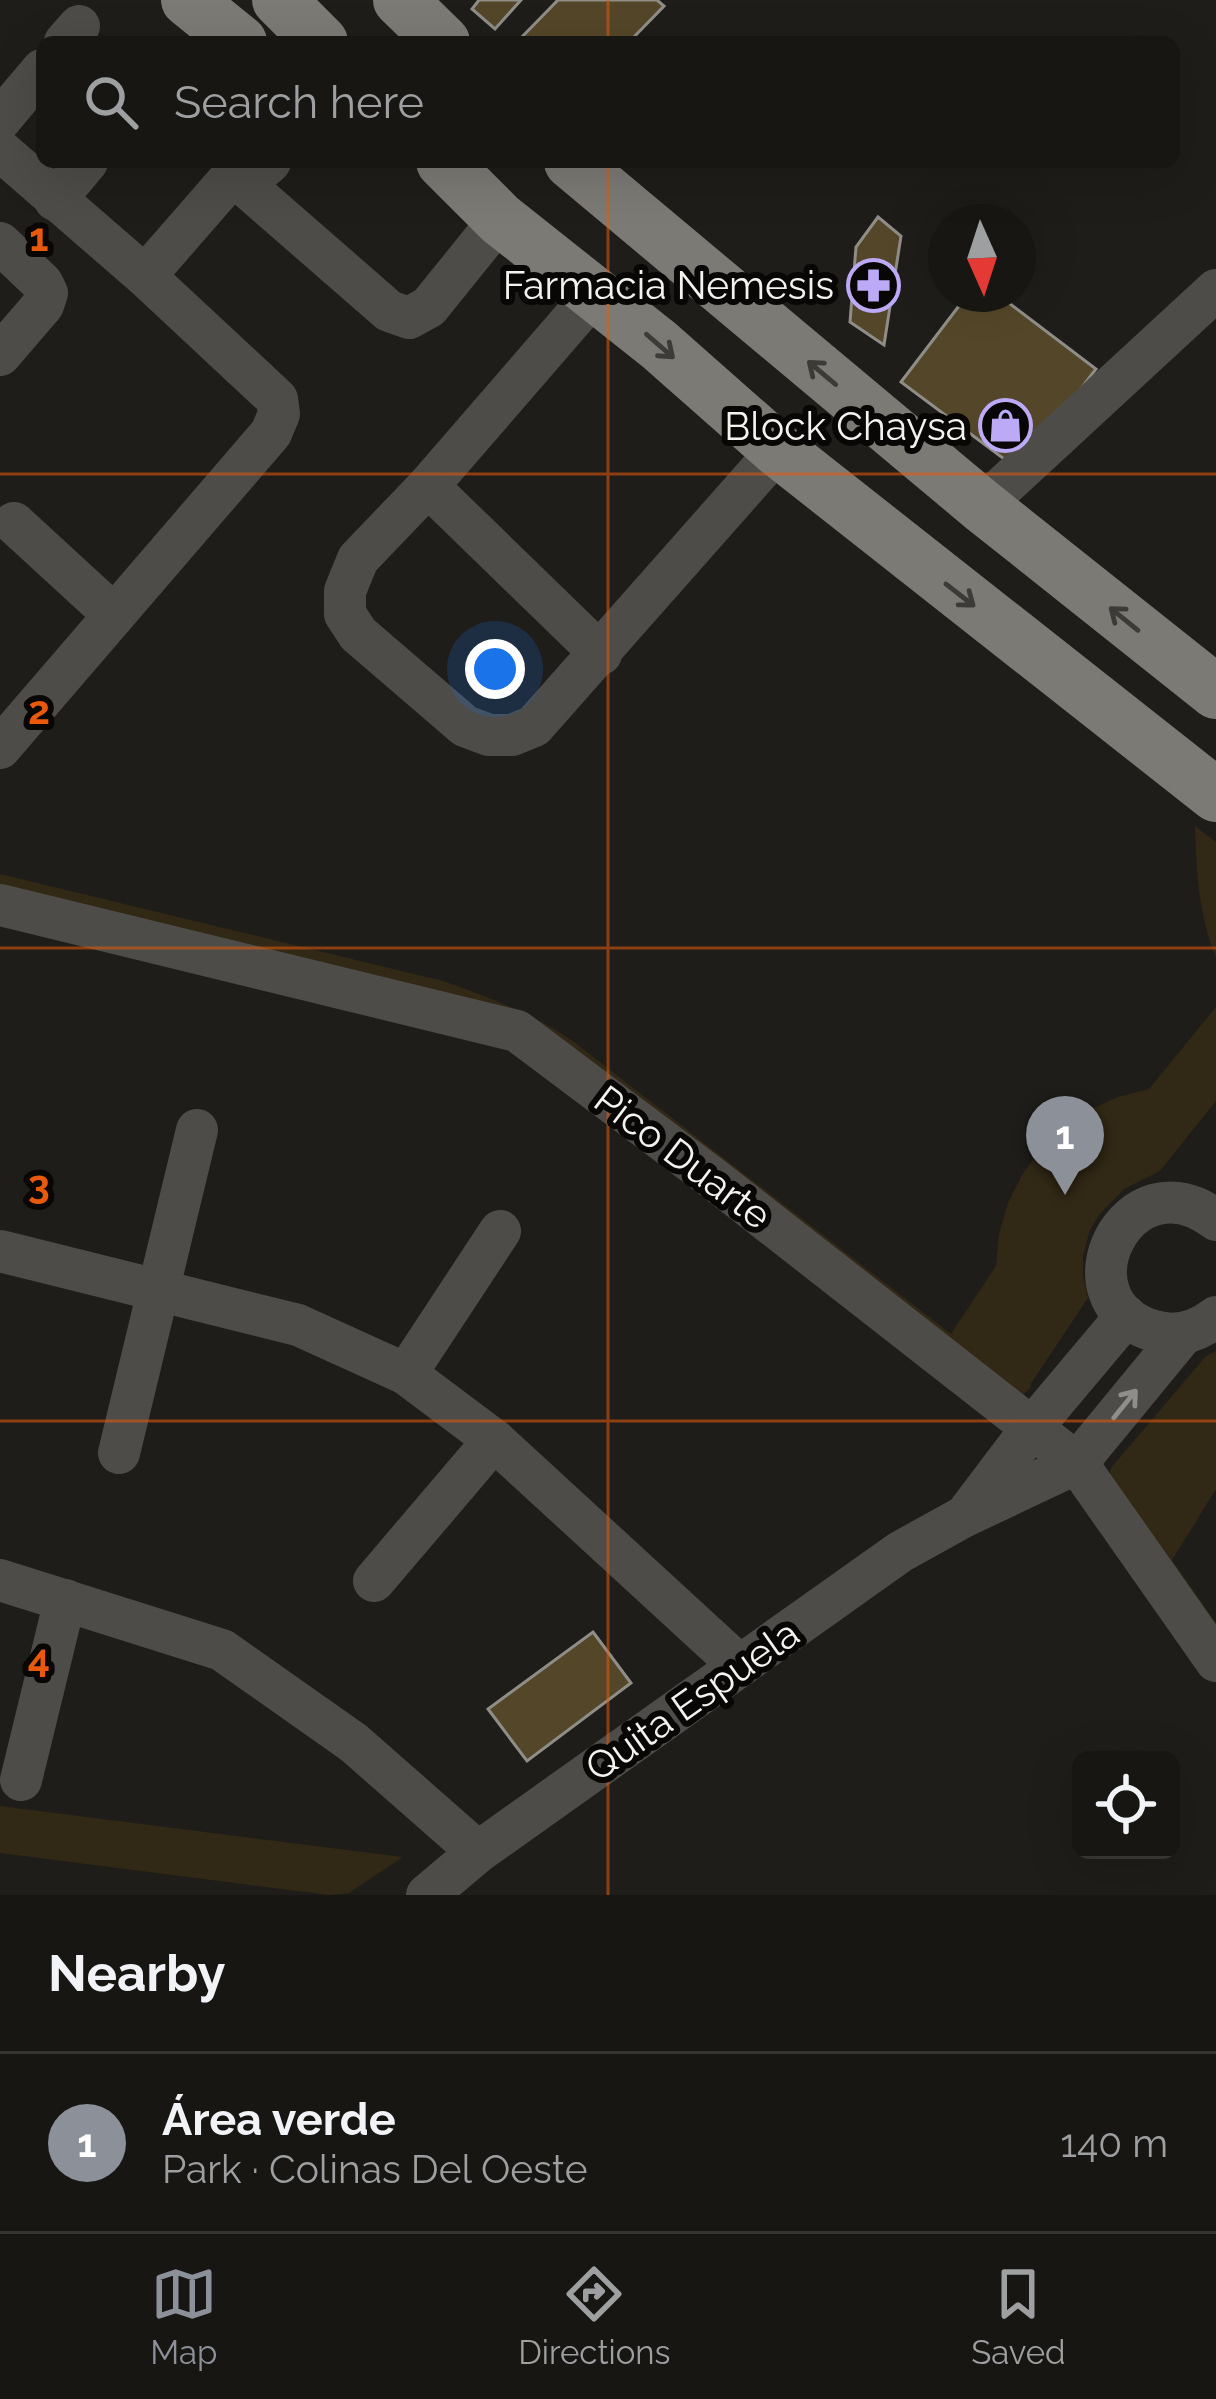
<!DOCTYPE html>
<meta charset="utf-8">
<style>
body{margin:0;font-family:Raleway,sans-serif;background:#242321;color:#f1f3f6}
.controls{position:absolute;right:36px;bottom:36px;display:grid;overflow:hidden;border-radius:18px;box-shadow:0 12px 48px #0002}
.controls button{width:108px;height:108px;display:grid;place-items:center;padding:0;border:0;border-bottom:3px solid #363533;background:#171613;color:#f1f3f6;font:60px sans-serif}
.compass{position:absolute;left:928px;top:204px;width:108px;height:108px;border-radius:50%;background:#171613;box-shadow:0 12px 48px #0002;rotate:177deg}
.you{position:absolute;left:495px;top:669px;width:42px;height:42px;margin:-30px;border:9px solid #fff;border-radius:50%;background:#1a73e8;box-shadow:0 0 0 18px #1a73e833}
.badge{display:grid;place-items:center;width:78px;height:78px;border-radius:50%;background:#8c9099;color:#fff;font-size:39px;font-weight:700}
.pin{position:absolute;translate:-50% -99px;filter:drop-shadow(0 3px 6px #0008)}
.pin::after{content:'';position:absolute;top:63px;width:42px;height:36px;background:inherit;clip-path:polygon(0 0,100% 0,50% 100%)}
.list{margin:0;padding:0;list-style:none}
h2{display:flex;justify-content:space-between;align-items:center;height:156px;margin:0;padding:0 48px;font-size:51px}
h2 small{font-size:39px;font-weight:400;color:#9e9fa0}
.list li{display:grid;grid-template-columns:78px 1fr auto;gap:36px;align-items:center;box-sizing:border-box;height:180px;padding:0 48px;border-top:3px solid #363533}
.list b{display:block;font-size:45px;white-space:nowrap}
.list p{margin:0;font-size:39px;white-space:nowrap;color:#9e9fa0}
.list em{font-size:39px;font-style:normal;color:#9e9fa0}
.icon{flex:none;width:66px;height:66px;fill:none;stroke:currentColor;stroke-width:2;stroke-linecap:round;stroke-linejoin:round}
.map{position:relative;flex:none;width:1216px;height:1895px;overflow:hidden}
.search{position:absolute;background:#171613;box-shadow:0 12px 48px #0002;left:36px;right:36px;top:36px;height:132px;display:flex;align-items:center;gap:30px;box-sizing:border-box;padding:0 42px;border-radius:18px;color:#9e9fa0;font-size:45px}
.sheet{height:336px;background:#171613}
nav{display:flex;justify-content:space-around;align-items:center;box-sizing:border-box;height:168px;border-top:3px solid #363533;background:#171613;font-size:33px;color:#9e9fa0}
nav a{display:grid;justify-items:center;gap:6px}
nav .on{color:#8c9099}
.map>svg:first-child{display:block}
.green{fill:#312815}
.building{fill:#544628;stroke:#8f8d87;stroke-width:3}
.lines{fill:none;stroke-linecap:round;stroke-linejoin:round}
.minor{stroke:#4d4c49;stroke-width:42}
.major{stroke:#7c7a75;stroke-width:54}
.oneway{stroke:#3c3b38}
.oneway2{stroke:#908e8b}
.grid{fill:none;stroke:#e8590c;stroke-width:3;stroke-opacity:0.55}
.labels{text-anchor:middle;stroke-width:12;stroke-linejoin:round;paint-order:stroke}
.poi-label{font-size:39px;fill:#f4f2ef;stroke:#080706;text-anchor:end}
.street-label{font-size:39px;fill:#f4f2ef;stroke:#080706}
.grid-label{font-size:39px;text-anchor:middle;font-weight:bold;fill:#e8590c;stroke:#080706;stroke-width:12;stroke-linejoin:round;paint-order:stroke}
</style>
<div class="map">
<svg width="1216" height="1895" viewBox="0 0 1216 1895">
<rect width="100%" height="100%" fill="#1f1d19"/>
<g class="green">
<path d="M 1195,826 L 1216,842 L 1216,958 C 1199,916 1196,871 1195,826 Z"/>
<path d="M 0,874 L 443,981 C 489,997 534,1014 574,1042 L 951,1334 L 996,1266 L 999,1234 L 1008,1203 L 1022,1175 L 1041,1149 L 1063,1127 L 1089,1110 L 1118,1097 L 1149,1089 L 1216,1007 L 1216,1101 L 1160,1171 L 1124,1189 L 1098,1216 L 1089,1233 L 1083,1256 L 1083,1275 L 1088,1298 L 1030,1385 L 1031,1387 L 1023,1395 L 572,1062 L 0,893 Z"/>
<polygon points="1216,1351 1216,1489 1172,1560 1216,1623 1216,1649 1108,1487 1111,1468 1206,1356"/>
<polygon points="0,1806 403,1857 349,1893 329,1895 0,1853"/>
</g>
<g class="building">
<polygon points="479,0 521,0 495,29 472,9"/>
<polygon points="558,0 657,0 664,6 629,42 521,42 519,40"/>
<polygon points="878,217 901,236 884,345 850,322 856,247"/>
<polygon points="968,294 997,294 1096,369 1019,470 901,382"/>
<polygon points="593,1632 631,1683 527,1761 488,1709"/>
</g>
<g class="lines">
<g class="minor">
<polyline points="65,42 79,26"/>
<polyline points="0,120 42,70"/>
<polyline points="0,150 145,276 277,399 279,414 271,433 0,748"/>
<polyline points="233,162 233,175 389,311 409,318 429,307 500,219"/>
<polyline points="55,200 87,162"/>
<polyline points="0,243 42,283 47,293 43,305 0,355"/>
<polyline points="145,276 233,175 262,169 270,162"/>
<polyline points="596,292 428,486 358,559 345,591 345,614 358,634 465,726 489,735 512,735 534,726 778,450"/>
<polyline points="428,486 601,654"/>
<polyline points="982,506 1216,290"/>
<polyline points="14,523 114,615"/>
<polyline points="0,905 517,1031 710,1176 1077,1463 1216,1661"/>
<path d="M 1216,1220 C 1128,1152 1054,1302 1154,1331 C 1177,1338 1198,1331 1216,1317"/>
<polyline points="0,1251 298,1325 406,1374 494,1440 740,1666"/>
<polyline points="406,1374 500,1231"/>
<polyline points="119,1453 197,1130"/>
<polyline points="969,1511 1031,1429 1126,1316"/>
<polyline points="0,1580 222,1650 354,1743 478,1852"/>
<polyline points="374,1581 494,1440"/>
<polyline points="21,1780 65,1600"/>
<polyline points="427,1895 478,1852 900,1552 965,1516 1077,1463 1183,1334"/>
</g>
<g class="major">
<polyline points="188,0 240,42"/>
<polyline points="279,0 321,42"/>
<polyline points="400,0 443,42"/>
<polyline points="443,162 500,219 659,345 778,450 1216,795"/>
<polyline points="571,162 982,506 1216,692"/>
</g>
</g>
<defs><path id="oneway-shaft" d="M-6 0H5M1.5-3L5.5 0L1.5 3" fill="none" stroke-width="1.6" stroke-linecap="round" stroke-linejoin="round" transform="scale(3)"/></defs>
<g class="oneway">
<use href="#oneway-shaft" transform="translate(660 346) rotate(41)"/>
<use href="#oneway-shaft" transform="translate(822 373) rotate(-140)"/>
<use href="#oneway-shaft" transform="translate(960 595) rotate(38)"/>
<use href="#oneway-shaft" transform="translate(1124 619) rotate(-141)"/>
</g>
<use class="oneway2" href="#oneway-shaft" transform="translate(1125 1404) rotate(-51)"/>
<path class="grid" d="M 608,0 L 608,42M 608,162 L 608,1895M 0,474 L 1216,474M 0,948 L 1216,948M 0,1421 L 1216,1421"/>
<defs>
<symbol id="pharmacy-ring" viewBox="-11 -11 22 22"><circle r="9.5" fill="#080706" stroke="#bcaaf6" stroke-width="1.5"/><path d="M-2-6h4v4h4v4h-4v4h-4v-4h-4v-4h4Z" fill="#bcaaf6"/></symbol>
<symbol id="shop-ring" viewBox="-11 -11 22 22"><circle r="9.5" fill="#080706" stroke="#bcaaf6" stroke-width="1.5"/><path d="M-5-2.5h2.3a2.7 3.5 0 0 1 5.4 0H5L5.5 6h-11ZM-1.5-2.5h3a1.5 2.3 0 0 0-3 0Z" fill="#bcaaf6"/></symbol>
</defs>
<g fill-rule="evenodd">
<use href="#pharmacy-ring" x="844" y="256" width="59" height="59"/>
<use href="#shop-ring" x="976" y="396" width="59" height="59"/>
</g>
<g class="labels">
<g class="poi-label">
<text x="834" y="299">Farmacia Nemesis</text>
<text x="967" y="440">Block Chaysa</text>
</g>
<g class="street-label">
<text transform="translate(683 1157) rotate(37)" y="14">Pico Duarte</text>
<text transform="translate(692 1700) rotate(-35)" y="14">Quita Espuela</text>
</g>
</g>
<g class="grid-label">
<text x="39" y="251">1</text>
<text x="39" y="724">2</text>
<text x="39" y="1198">3</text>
<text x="39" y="1672">4</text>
</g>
</svg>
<div class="controls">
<button><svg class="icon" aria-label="locate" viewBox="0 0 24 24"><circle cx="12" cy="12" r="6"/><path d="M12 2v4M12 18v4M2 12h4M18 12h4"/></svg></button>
</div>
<svg class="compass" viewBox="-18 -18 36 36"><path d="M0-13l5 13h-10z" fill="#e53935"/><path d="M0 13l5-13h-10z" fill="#9e9fa0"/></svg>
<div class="you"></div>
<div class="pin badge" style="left:1065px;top:1195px">1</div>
<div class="search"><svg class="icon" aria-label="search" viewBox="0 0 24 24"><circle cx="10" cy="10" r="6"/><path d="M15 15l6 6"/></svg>Search here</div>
</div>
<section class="sheet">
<h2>Nearby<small></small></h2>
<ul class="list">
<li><span class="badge">1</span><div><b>Área verde</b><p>Park · Colinas Del Oeste</p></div><em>140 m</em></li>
</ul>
</section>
<nav>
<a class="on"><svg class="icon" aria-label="map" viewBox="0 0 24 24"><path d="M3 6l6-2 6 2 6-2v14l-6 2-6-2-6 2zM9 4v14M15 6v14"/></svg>Map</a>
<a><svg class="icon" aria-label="directions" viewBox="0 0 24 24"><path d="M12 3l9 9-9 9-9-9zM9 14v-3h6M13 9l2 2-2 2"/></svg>Directions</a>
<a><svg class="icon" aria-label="saved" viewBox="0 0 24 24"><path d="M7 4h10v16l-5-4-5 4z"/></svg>Saved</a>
</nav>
